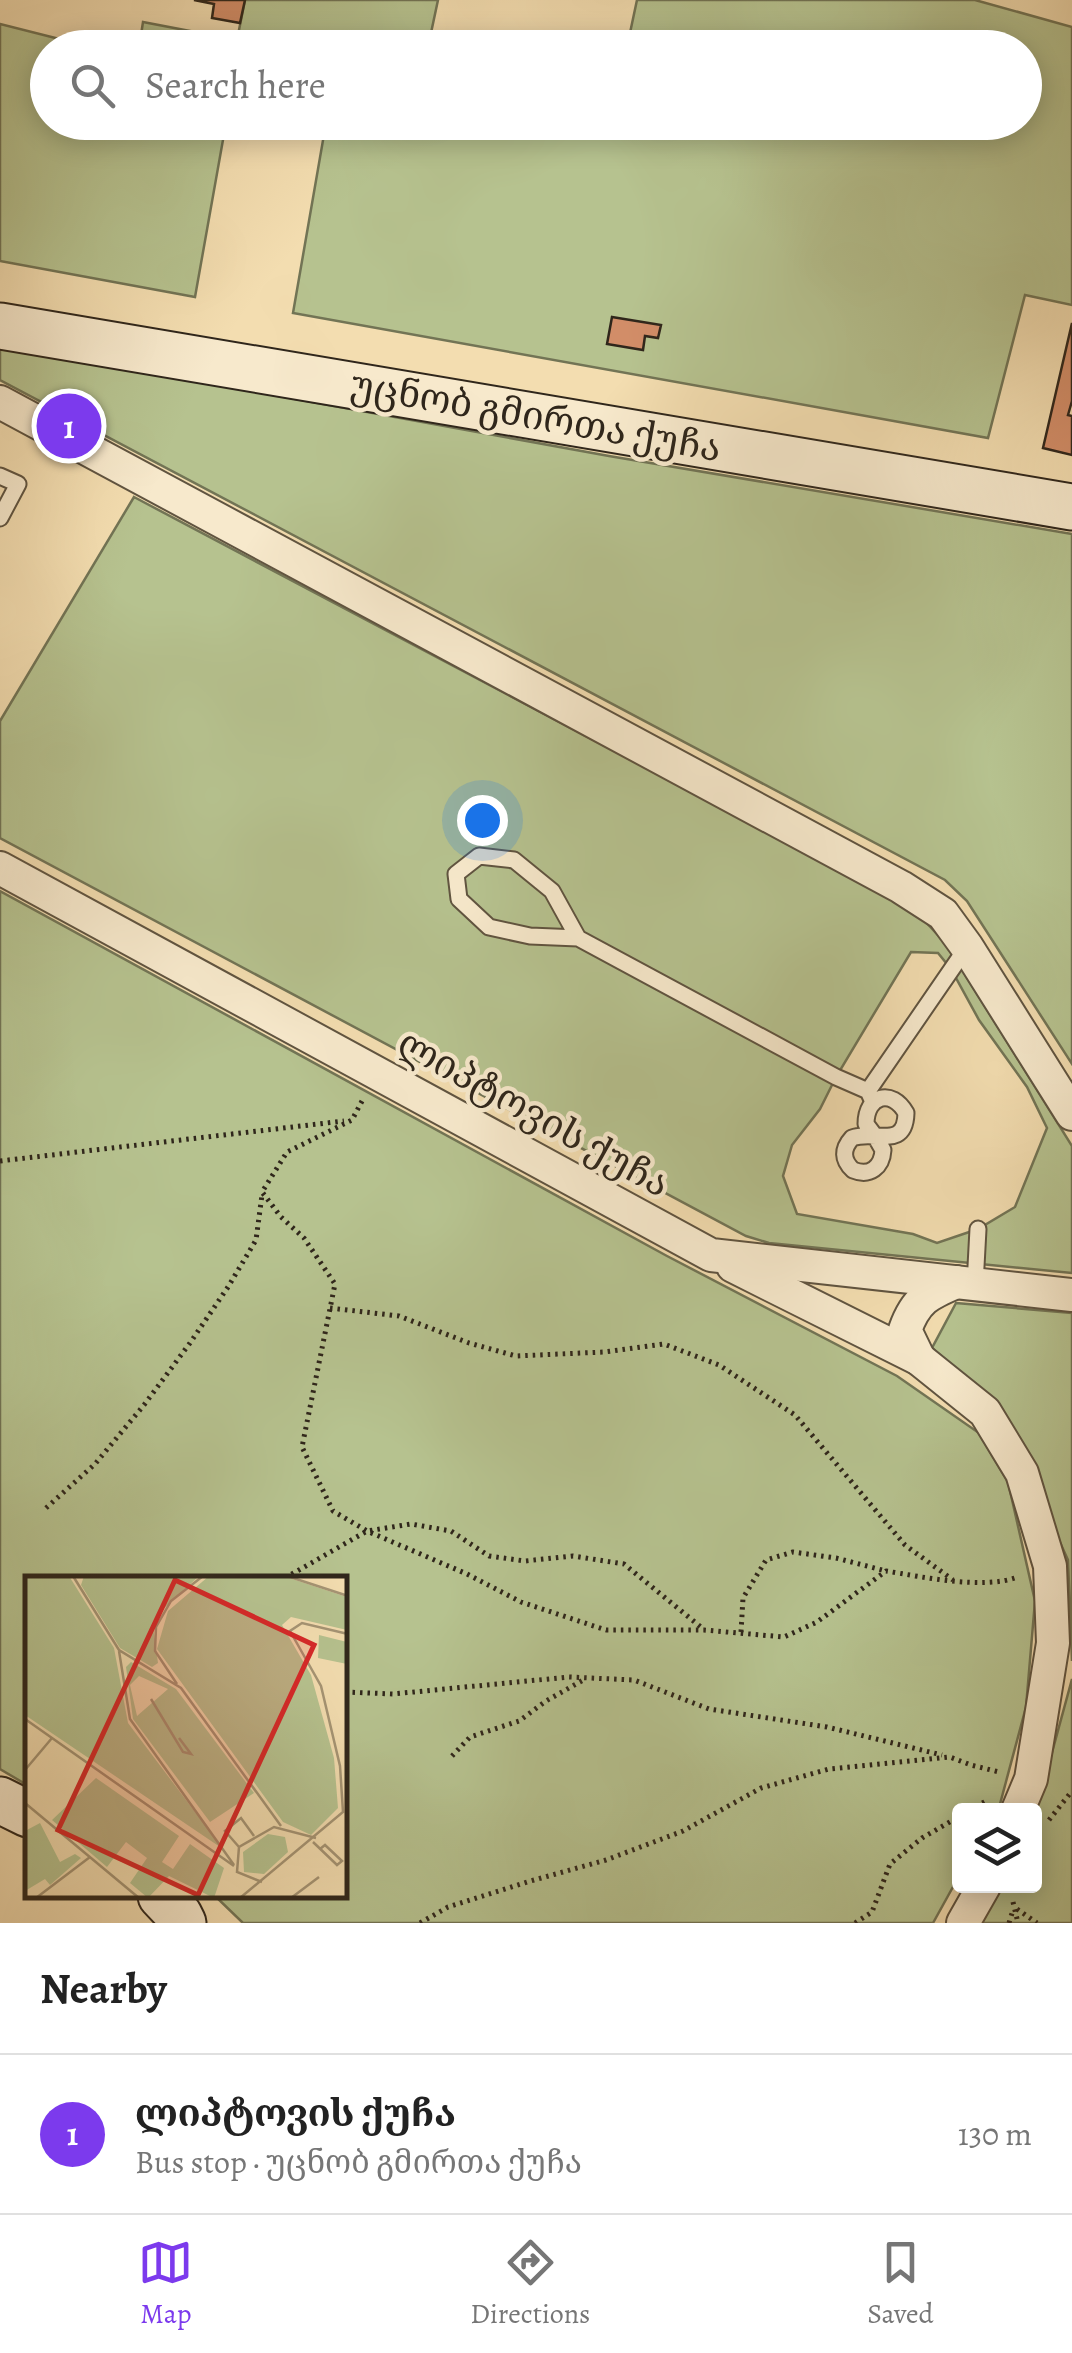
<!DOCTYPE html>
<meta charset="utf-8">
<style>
body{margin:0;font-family:Alegreya,"Noto Serif Georgian",serif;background:#f6f6f6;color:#222}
.controls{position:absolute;right:30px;bottom:30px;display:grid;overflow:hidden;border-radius:10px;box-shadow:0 5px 25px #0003}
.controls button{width:90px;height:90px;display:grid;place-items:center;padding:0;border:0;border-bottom:2px solid #e0e0e0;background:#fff;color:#222;font:50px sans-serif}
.you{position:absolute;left:482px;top:820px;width:35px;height:35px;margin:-25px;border:8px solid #fff;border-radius:50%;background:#1a73e8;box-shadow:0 0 0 15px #1a73e833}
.badge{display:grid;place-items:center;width:65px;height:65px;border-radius:50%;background:#7c3aed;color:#fff;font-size:32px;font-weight:700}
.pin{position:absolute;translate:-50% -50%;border:5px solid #fff;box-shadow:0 2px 10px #0006}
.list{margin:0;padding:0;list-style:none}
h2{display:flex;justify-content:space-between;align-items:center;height:130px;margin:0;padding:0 40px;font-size:42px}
h2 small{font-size:32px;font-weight:400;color:#767676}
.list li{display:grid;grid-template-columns:65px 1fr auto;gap:30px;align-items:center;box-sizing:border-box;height:160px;padding:0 40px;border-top:2px solid #e0e0e0}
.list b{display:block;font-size:38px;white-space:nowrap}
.list p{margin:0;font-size:32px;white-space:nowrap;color:#767676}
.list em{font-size:32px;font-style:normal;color:#767676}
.icon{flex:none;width:55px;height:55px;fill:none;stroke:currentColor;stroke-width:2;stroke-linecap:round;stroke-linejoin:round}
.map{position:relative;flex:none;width:1072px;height:1923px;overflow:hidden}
.search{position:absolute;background:#fff;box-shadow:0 5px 25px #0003;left:30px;right:30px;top:30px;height:110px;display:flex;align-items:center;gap:25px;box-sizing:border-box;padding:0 35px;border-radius:55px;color:#767676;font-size:38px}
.sheet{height:290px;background:#fff}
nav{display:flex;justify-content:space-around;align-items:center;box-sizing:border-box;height:140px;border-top:2px solid #e0e0e0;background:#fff;font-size:28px;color:#767676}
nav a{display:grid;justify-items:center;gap:5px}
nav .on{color:#7c3aed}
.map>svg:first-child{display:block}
.green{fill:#b6c28f;stroke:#727455;stroke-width:2.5;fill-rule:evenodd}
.building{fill:#d28d68;stroke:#2f261b;stroke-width:2.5}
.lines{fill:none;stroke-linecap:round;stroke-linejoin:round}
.lane-casing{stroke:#605440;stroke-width:19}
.street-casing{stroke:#605440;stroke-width:36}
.secondary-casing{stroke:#2f261b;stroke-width:49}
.path{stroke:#2f261b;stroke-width:5;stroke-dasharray:2.5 5;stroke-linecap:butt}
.lane{stroke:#f7e9cc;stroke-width:15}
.street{stroke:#f7e9cc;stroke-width:32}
.secondary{stroke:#f7e9cc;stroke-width:45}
.labels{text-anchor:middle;stroke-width:9;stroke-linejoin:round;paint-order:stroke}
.street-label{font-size:38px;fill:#2f261b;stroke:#f7e9cc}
.inset-road{fill:none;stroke:#a59474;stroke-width:2.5}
.view{fill:#d62828;fill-opacity:0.15;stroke:#d62828;stroke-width:5}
.inset-edge{fill:none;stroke:#2f261b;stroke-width:5}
</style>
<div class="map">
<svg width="1072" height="1923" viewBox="0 0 1072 1923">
<rect width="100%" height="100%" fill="#f3ddb0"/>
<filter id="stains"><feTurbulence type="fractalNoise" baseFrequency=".002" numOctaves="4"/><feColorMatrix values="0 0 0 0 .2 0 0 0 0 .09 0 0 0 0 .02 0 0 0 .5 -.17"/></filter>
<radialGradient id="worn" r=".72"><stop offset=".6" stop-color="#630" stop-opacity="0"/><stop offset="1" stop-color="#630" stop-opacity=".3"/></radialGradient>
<g class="green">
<polygon points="245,0 438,0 428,47 139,48 143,22 237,40"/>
<polygon points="637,0 975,0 1072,27 1072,305 1025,295 988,438 293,313 326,123 1024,122 1024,48 627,47"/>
<polygon points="0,24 91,47 48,48 48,122 226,123 195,297 0,261"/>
<polygon points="4,346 609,456 1072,534 1072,1064 967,901 945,880 0,380 0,347"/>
<path d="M 134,497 L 896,900 L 923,919 L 946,944 L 1072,1146 L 1072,1273 L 769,1243 L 746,1236 L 0,838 L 0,721 ZM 911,952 L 938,953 L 951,969 L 979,1020 L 1027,1087 L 1047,1128 L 1015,1207 L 978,1229 L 937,1243 L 913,1234 L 797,1214 L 783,1176 L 792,1145 L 820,1109 L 836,1077 Z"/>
<polygon points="0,891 667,1256 897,1376 979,1433 1008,1482 1035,1601 1026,1707 1000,1804 996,1810 960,1810 959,1876 933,1923 243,1923 215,1896 345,1896 345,1578 28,1578 27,1785 0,1769"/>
<polygon points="956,1303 1072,1313 1072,1661 1068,1560 997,1404 932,1348"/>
<polygon points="1072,1679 1072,1923 982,1923 1000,1886 1034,1886 1035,1815"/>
</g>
<g class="building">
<polygon points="194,0 245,0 240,23 212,18 214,4"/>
<polygon points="612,317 661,325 658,338 645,336 643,350 607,344"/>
<polygon points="1072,323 1072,401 1068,415 1072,416 1072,455 1043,448"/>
</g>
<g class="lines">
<defs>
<g id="lane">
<polyline points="0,476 18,484 0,518"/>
<polyline points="578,938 530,936 489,927 459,899 456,874 479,856 514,860 552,891 578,938 836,1077 868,1091 873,1102"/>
<polyline points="868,1091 967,947"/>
<path d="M 875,1136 L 883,1150 C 882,1167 870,1177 853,1170 C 842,1160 842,1149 852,1138 C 874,1129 905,1151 906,1113 C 892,1088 866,1095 866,1124 L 875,1136"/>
<polyline points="975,1285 978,1229"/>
</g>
<g id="street">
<polyline points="0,402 901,887 943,914 967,947 1072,1114"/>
<polyline points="0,868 711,1255 1072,1295"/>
<polyline points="733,1266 919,1359 985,1412 1022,1473 1050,1566 1053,1643 1031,1779 1018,1810"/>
<path d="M 919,1359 L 905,1330 C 916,1299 928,1294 956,1282"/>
<polyline points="963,1923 984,1886"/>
</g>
<g id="secondary">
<polyline points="0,326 1072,507"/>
<polyline points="0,1800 28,1814"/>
<polyline points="161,1896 179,1915 183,1923"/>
</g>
</defs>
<use href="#lane" class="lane-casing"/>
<use href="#street" class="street-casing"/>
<use href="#secondary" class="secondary-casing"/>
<g class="path">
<path d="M 362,1101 L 352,1120 L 287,1152 L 262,1192 L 281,1217 L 304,1238 L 335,1284 L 302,1447 L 333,1511 L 367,1531 L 467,1574 L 521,1602 L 606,1630 L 704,1630 L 784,1637 L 817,1622 L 886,1571 C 923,1577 983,1590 1018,1577"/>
<polyline points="0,1161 344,1121"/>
<polyline points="330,1308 399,1316 469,1343 516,1356 604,1352 664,1344 719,1365 795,1415 905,1545 953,1580"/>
<polyline points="46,1508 95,1464 144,1405 190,1343 228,1287 256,1240 262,1195"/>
<polyline points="285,1578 367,1531 411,1524 451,1531 489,1556 525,1561 573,1556 624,1564 702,1628"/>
<polyline points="741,1632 743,1598 766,1560 793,1552 836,1558 886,1571"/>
<polyline points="345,1692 393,1694 569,1677 634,1680 709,1709 827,1727 942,1755"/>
<polyline points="452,1756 470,1737 519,1721 546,1701 585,1679"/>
<polyline points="969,1810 988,1800"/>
<polyline points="1049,1820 1072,1791"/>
<polyline points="1013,1902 1018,1923"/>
<polyline points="1017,1909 1037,1923"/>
<polyline points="420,1923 448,1907 527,1882 606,1860 683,1831 761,1788 829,1769 950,1757 971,1765 999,1772"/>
<polyline points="855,1923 872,1912 890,1864 922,1838 960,1816"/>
<polyline points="1009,1923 1013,1910"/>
</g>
<use href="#lane" class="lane"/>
<use href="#street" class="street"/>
<use href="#secondary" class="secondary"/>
</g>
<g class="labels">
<g class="street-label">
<text transform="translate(536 416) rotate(10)" y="13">უცნობ გმირთა ქუჩა</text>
<text transform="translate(534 1113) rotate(29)" y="13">ლიპტოვის ქუჩა</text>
</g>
</g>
<g transform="translate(25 1576)">
<rect width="322" height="322" fill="#f3ddb0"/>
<path d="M 0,0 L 44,0 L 89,72 L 103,147 L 198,273 L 0,139 ZM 59,0 L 174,0 L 135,36 L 128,51 L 133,87 L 127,91 L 95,72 L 56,9 ZM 184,0 L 258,0 L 322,21 L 322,54 L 266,41 L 257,49 L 286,99 L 309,182 L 313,232 L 286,259 L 258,246 L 132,73 L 143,35 ZM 294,59 L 322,66 L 322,88 L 293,82 ZM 106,86 L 151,113 L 229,217 L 185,246 L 108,143 L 101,91 ZM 114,100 L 143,113 L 112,140 L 105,109 ZM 71,202 L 154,260 L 137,286 L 148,293 L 165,268 L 199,292 L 189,322 L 144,300 L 123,322 L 105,307 L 122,282 L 101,266 L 82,291 L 27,244 ZM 15,247 L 35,286 L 50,278 L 56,282 L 25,309 L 20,303 L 0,315 L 0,255 ZM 243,258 L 260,261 L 263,276 L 239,298 L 219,296 L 218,276 Z" fill="#b6c28f" fill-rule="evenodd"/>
<path class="inset-road" d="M 48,0 L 94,74 L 156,112 L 256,250M 262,0 L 323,20M 94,75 L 105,143 L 209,289M 152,108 L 130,75 L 131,51 L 146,25 L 178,0M 126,123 L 158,176 L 166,178 L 154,162M 0,143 L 209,290M 0,194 L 27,162M 0,227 L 114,322M 288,266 L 311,288 L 312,289 L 317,285 L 300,269 L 295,273M 214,271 L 200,255 L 216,242 L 229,260M 237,306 L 212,296 L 214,271 L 249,251 L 291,262M 11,322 L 65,281M 215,322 L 318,236 L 315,190 L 296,110 L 265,55 L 277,47 L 323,58M 266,322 L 294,301"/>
<path class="view" d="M 150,4 L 289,69 L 173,319 L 33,254 Z"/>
<rect width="322" height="322" class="inset-edge"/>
</g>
<rect width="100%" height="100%" filter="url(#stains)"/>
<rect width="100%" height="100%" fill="url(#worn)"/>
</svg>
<div class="controls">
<button><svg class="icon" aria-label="layers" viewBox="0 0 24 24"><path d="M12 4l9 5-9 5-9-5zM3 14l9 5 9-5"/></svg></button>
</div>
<div class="you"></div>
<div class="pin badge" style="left:69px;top:426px">1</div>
<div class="search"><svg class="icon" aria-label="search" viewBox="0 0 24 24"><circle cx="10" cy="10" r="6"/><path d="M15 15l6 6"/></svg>Search here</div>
</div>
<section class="sheet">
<h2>Nearby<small></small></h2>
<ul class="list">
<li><span class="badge">1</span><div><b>ლიპტოვის ქუჩა</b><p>Bus stop · უცნობ გმირთა ქუჩა</p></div><em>130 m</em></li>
</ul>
</section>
<nav>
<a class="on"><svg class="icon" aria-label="map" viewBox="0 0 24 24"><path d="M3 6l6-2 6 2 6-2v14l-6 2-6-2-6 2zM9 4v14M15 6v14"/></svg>Map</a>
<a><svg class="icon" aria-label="directions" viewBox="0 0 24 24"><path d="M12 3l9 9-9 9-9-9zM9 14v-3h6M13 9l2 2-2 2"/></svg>Directions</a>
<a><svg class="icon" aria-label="saved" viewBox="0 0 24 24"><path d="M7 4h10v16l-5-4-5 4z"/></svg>Saved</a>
</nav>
